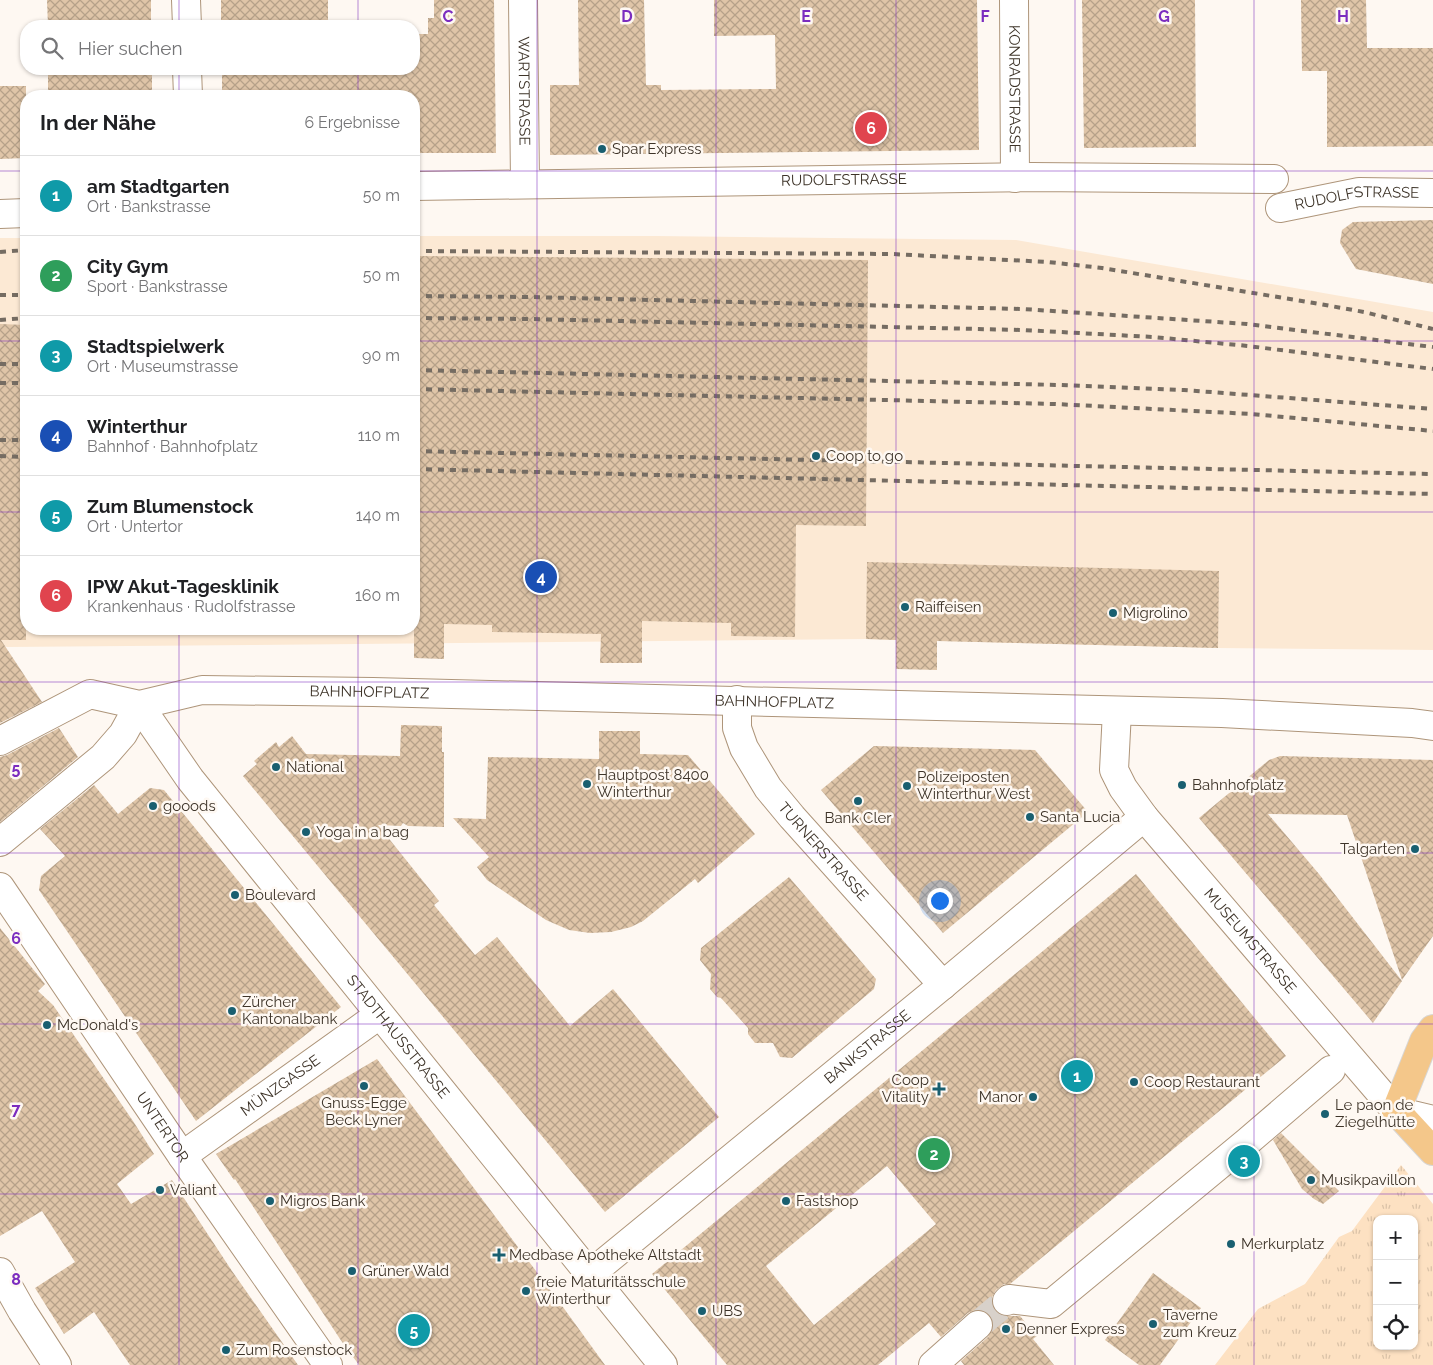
<!DOCTYPE html>
<html lang="de">
<meta charset="utf-8">
<style>
body{margin:0;font-family:Raleway,sans-serif;background:#f2f2f2;color:#202124}
.controls{position:absolute;right:15px;bottom:15px;display:grid;overflow:hidden;border-radius:10px;box-shadow:0 1px 4px #0004}
.controls button{width:45px;height:45px;display:grid;place-items:center;padding:0;border:0;border-bottom:1px solid #e0e0e0;background:#fff;color:#202124;font:25px sans-serif}
.you{position:absolute;left:939px;top:900px;width:18px;height:18px;margin:-12px;border:4px solid #fff;border-radius:50%;background:#1a73e8;box-shadow:0 0 0 8px #1a73e833}
.badge{display:grid;place-items:center;width:32px;height:32px;border-radius:50%;background:#0b8043;color:#fff;font-size:16px;font-weight:700}
.pin{position:absolute;translate:-50% -50%;border:2px solid #fff;box-shadow:0 1px 5px #0006}
.list{margin:0;padding:0;list-style:none}
h2{display:flex;justify-content:space-between;align-items:center;height:65px;margin:0;padding:0 20px;font-size:21px}
h2 small{font-size:16px;font-weight:400;color:#757577}
.list li{display:grid;grid-template-columns:32px 1fr auto;gap:15px;align-items:center;box-sizing:border-box;height:80px;padding:0 20px;border-top:1px solid #e0e0e0}
.list b{display:block;font-size:19px;white-space:nowrap}
.list p{margin:0;font-size:16px;white-space:nowrap;color:#757577}
.list em{font-size:16px;font-style:normal;color:#757577}
.icon{flex:none;width:28px;height:28px;fill:none;stroke:currentColor;stroke-width:2;stroke-linecap:round;stroke-linejoin:round}
.map{position:relative;flex:none;width:1433px;height:1365px;overflow:hidden}
.search{position:absolute;background:#fff;box-shadow:0 1px 4px #0004;left:20px;top:20px;width:400px;height:55px;display:flex;align-items:center;gap:12px;box-sizing:border-box;padding:0 18px;border-radius:20px;color:#757577;font-size:19px}
.panel{position:absolute;background:#fff;box-shadow:0 1px 4px #0004;left:20px;top:90px;width:400px;height:545px;border-radius:20px}
.map>svg:first-child{display:block}
.built{fill:#fce9d4}
.park{fill:url(#park-tufts);fill-rule:evenodd}
.building{fill:url(#building-cross-hatch);fill-rule:evenodd}
.lines{fill:none;stroke-linecap:round;stroke-linejoin:round}
.minor-tunnel{stroke:#d8d1ca;stroke-width:28;stroke-dasharray:28 14;stroke-linecap:butt}
.minor-casing{stroke:#ae957a;stroke-width:30}
.major-casing{stroke:#d8d6d4;stroke-width:30}
.minor{stroke:#fff;stroke-width:28}
.major{stroke:#f4c78a;stroke-width:28}
.rail{stroke:#756c62;stroke-width:4;stroke-dasharray:6 6;stroke-linecap:butt}
.grid{fill:none;stroke:#7b2cbf;stroke-width:1;stroke-opacity:0.55}
.poi-dot{fill:#195f70;stroke:#fef8f2;stroke-width:2}
.labels{text-anchor:middle;stroke-width:5;stroke-linejoin:round;paint-order:stroke}
.street-label{font-size:15px;fill:#3e3429;stroke:#fef8f2}
.poi-label{font-size:15px;fill:#3e3429;stroke:#fef8f2;text-anchor:start}
.grid-label{font-size:16px;text-anchor:middle;font-weight:bold;fill:#7b2cbf;stroke:#fef8f2;stroke-width:5;stroke-linejoin:round;paint-order:stroke}
</style>
<div class="map">
<svg width="1433" height="1365" viewBox="0 0 1433 1365">
<defs>
<pattern id="park-tufts" width="24" height="20" patternUnits="userSpaceOnUse" patternTransform="scale(1.25)"><rect width="24" height="20" fill="#fde1c2"/><path d="M3 7l-1-3M5 7V3M7 7l1-3M15 17l-1-3M17 17v-4M19 17l1-3" fill="none" stroke="#dac2a7"/></pattern>
<pattern id="building-cross-hatch" width="8" height="8" patternUnits="userSpaceOnUse" patternTransform="scale(1.25)"><rect width="8" height="8" fill="#dfc5a8"/><path d="M0 0l8 8M0 8l8-8" fill="none" stroke="#b6a189"/></pattern>
</defs>
<rect width="100%" height="100%" fill="#fef8f2"/>
<polygon class="built" points="414,236 657,236 1016,240 1433,312 1433,650 1217,648 866,639 251,645 7,647 0,644 0,238 26,238 26,629 414,629"/>
<path class="park" d="M 1401,1165 L 1433,1204 L 1433,1365 L 1215,1365 L 1258,1309 L 1305,1284 L 1339,1237 L 1352,1231 ZM 1377,1219 L 1414,1219 L 1414,1346 L 1377,1346 Z"/>
<g class="building">
<polygon points="47,0 151,0 151,26 48,26"/>
<rect x="221" y="0" width="107" height="26"/>
<polygon points="434,0 494,0 496,153 414,153 414,96 222,96 222,69 414,69 414,34 428,34 428,18 434,18"/>
<polygon points="578,0 644,0 646,85 661,85 661,90 776,89 775,35 714,36 714,0 977,0 979,150 550,155 550,85 579,85"/>
<polygon points="1082,0 1195,0 1196,147 1084,148"/>
<polygon points="1301,0 1366,0 1367,48 1433,48 1433,146 1327,147 1327,71 1302,71"/>
<rect x="48" y="69" width="104" height="27"/>
<polygon points="0,86 26,86 26,158 0,159"/>
<polygon points="1433,220 1433,284 1356,269 1340,243 1342,230 1353,222"/>
<polygon points="414,256 868,260 866,526 796,525 795,637 731,636 731,623 642,621 642,663 600,663 601,634 492,632 492,625 444,624 444,659 414,658"/>
<polygon points="0,324 26,325 26,640 1,640 42,702 0,723"/>
<polygon points="867,562 1219,571 1218,648 937,641 937,670 896,669 896,640 866,639"/>
<polygon points="401,725 442,726 442,752 444,752 444,827 408,826 403,823 401,826 378,825 439,901 434,905 475,955 497,937 570,1026 613,989 719,1117 605,1212 243,776 257,764 254,761 276,742 279,747 292,736 306,754 400,756"/>
<polygon points="59,728 78,757 0,822 0,757 7,755"/>
<polygon points="599,731 640,731 640,754 688,755 755,834 698,883 695,879 643,921 631,927 611,932 590,933 569,930 546,920 487,880 477,867 489,857 453,818 486,819 488,757 599,759"/>
<polygon points="874,746 1035,750 1088,812 943,933 821,790"/>
<polygon points="1280,756 1433,760 1433,936 1402,980 1347,815 1268,814 1319,874 1402,981 1373,1023 1199,818 1269,760"/>
<polygon points="94,785 118,814 150,788 164,790 341,1007 196,1121 39,890 41,876 65,856 40,829"/>
<path d="M 1136,874 L 1286,1056 L 1010,1284 L 1004,1284 L 996,1290 L 992,1297 L 992,1305 L 996,1312 L 1003,1316 L 1020,1316 L 1037,1336 L 1033,1339 L 1054,1365 L 964,1365 L 961,1361 L 988,1337 L 993,1329 L 993,1321 L 989,1314 L 982,1310 L 975,1310 L 968,1313 L 941,1337 L 929,1323 L 878,1365 L 727,1365 L 652,1274 ZM 887,1166 L 936,1224 L 814,1325 L 766,1266 Z"/>
<polygon points="789,877 876,979 874,989 792,1058 780,1057 773,1043 755,1043 748,1034 748,1028 721,998 717,997 710,989 711,974 700,960 701,948"/>
<polygon points="0,928 45,984 38,991 53,1005 133,1121 154,1154 117,1184 131,1204 172,1180 232,1271 298,1365 130,1365 94,1312 64,1334 35,1288 75,1262 42,1211 0,1236"/>
<polygon points="377,1059 560,1303 605,1365 359,1365 340,1339 235,1179 234,1180 216,1154"/>
<polygon points="1281,1133 1339,1191 1323,1204 1314,1199 1302,1189 1273,1140"/>
<polygon points="1153,1273 1201,1308 1160,1365 1139,1365 1105,1340"/>
</g>
<g class="lines">
<polyline class="minor-tunnel" points="978,1325 1007,1301"/>
<defs>
<g id="minor">
<polyline points="186,0 187,26"/>
<path id="s1" d="M 523,0 L 525,183"/>
<path id="s2" d="M 1014,0 L 1015,178"/>
<polyline points="187,69 188,96"/>
<path id="s3" d="M 414,186 L 1032,177 L 1274,179"/>
<path id="s4" d="M 1280,208 L 1359,192 L 1433,193"/>
<polyline points="0,214 26,213"/>
<path id="s5" d="M 737,700 L 737,728 L 744,748 L 768,788 L 792,817 L 943,985"/>
<path id="s6" d="M 139,705 L 190,779 L 663,1365"/>
<path id="s7" d="M 1117,711 L 1114,770 L 1123,788 L 1144,817 L 1396,1111 L 1433,1120"/>
<path id="s8" d="M 0,741 L 90,694 L 139,705 L 202,690 L 373,692 L 1222,713 L 1412,723 L 1433,726"/>
<polyline points="0,842 103,757 123,734 139,705"/>
<path id="s9" d="M 0,887 L 182,1156 L 328,1365"/>
<path id="s10" d="M 182,1156 L 379,1015"/>
<polyline points="0,1272 22,1311 57,1365"/>
<path id="s11" d="M 589,1275 L 943,985 L 1144,817"/>
<polyline points="1007,1301 1009,1299 1051,1304 1247,1142 1331,1070"/>
<polyline points="933,1365 978,1325"/>
</g>
<polyline id="major" points="1433,1029 1424,1041 1396,1111 1433,1151"/>
</defs>
<use href="#minor" class="minor-casing"/>
<use href="#major" class="major-casing"/>
<use href="#minor" class="minor"/>
<use href="#major" class="major"/>
<g class="rail">
<polyline points="414,251 892,254 1048,262 1102,268 1314,303 1364,312 1433,329"/>
<polyline points="0,252 26,250"/>
<polyline points="0,295 26,295"/>
<polyline points="414,296 529,297 1023,309 1247,324 1433,347"/>
<polyline points="414,318 529,319 1023,330 1153,337 1248,346 1433,369"/>
<polyline points="0,320 26,318"/>
<polyline points="0,364 26,364"/>
<polyline points="414,370 1060,385 1184,390 1433,409"/>
<polyline points="0,383 26,383"/>
<polyline points="414,389 1055,404 1252,414 1433,431"/>
<polyline points="0,440 26,440"/>
<polyline points="414,451 1433,474"/>
<polyline points="0,456 26,457"/>
<polyline points="414,469 1433,494"/>
</g>
</g>
<path class="grid" d="M 179,0 L 179,26M 358,0 L 358,26M 537,0 L 537,1365M 716,0 L 716,1365M 896,0 L 896,1365M 1075,0 L 1075,1365M 1254,0 L 1254,1365M 179,69 L 179,96M 358,69 L 358,96M 0,171 L 26,171M 414,171 L 1433,171M 0,341 L 26,341M 414,341 L 1433,341M 0,512 L 26,512M 414,512 L 1433,512M 179,629 L 179,1365M 358,629 L 358,1365M 0,682 L 1433,682M 0,853 L 1433,853M 0,1024 L 1433,1024M 0,1194 L 1433,1194"/>
<g class="poi-dot">
<circle cx="602" cy="149" r="5"/>
<circle cx="816" cy="456" r="5"/>
<circle cx="905" cy="607" r="5"/>
<circle cx="1113" cy="613" r="5"/>
<circle cx="276" cy="767" r="5"/>
<circle cx="587" cy="784" r="5"/>
<circle cx="1182" cy="785" r="5"/>
<circle cx="907" cy="786" r="5"/>
<circle cx="858" cy="801" r="5"/>
<circle cx="153" cy="806" r="5"/>
<circle cx="1030" cy="817" r="5"/>
<circle cx="306" cy="832" r="5"/>
<circle cx="1415" cy="849" r="5"/>
<circle cx="235" cy="895" r="5"/>
<circle cx="232" cy="1011" r="5"/>
<circle cx="47" cy="1025" r="5"/>
<circle cx="1134" cy="1082" r="5"/>
<circle cx="364" cy="1086" r="5"/>
<path d="M936.5 1081.5h5v5h5v5h-5v5h-5v-5h-5v-5h5z"/>
<circle cx="1033" cy="1097" r="5"/>
<circle cx="1325" cy="1114" r="5"/>
<circle cx="1311" cy="1180" r="5"/>
<circle cx="160" cy="1190" r="5"/>
<circle cx="270" cy="1201" r="5"/>
<circle cx="786" cy="1201" r="5"/>
<circle cx="1231" cy="1244" r="5"/>
<path d="M496.5 1247.5h5v5h5v5h-5v5h-5v-5h-5v-5h5z"/>
<circle cx="352" cy="1271" r="5"/>
<circle cx="526" cy="1291" r="5"/>
<circle cx="702" cy="1311" r="5"/>
<circle cx="1153" cy="1324" r="5"/>
<circle cx="1006" cy="1329" r="5"/>
<circle cx="226" cy="1350" r="5"/>
</g>
<g class="labels">
<g class="street-label">
<text dy="5" stroke="none"><textPath href="#s2" startOffset="89">KONRADSTRASSE</textPath></text>
<text dy="5" stroke="none"><textPath href="#s1" startOffset="91">WARTSTRASSE</textPath></text>
<text dy="5" stroke="none"><textPath href="#s3" startOffset="430">RUDOLFSTRASSE</textPath></text>
<text dy="5" stroke="none"><textPath href="#s4" startOffset="78">RUDOLFSTRASSE</textPath></text>
<text dy="5" stroke="none"><textPath href="#s8" startOffset="384">BAHNHOFPLATZ</textPath></text>
<text dy="5" stroke="none"><textPath href="#s8" startOffset="789">BAHNHOFPLATZ</textPath></text>
<text dy="5" stroke="none"><textPath href="#s5" startOffset="180">TURNERSTRASSE</textPath></text>
<text dy="5" stroke="none"><textPath href="#s7" startOffset="278">MUSEUMSTRASSE</textPath></text>
<text dy="5" stroke="none"><textPath href="#s6" startOffset="421">STADTHAUSSTRASSE</textPath></text>
<text dy="5" stroke="none"><textPath href="#s11" startOffset="360">BANKSTRASSE</textPath></text>
<text dy="5" stroke="none"><textPath href="#s10" startOffset="121">MÜNZGASSE</textPath></text>
<text dy="5" stroke="none"><textPath href="#s9" startOffset="290">UNTERTOR</textPath></text>
</g>
<g class="poi-label">
<text x="612" y="154">Spar Express</text>
<text x="826" y="461">Coop to go</text>
<text x="915" y="612">Raiffeisen</text>
<text x="1123" y="618">Migrolino</text>
<text x="286" y="772">National</text>
<text x="597" y="780">Hauptpost 8400<tspan x="597" dy="17">Winterthur</tspan></text>
<text x="917" y="782">Polizeiposten<tspan x="917" dy="17">Winterthur West</tspan></text>
<text x="1192" y="790">Bahnhofplatz</text>
<text x="163" y="811">gooods</text>
<text x="1040" y="822">Santa Lucia</text>
<text x="858" y="823" text-anchor="middle">Bank Cler</text>
<text x="316" y="837">Yoga in a bag</text>
<text x="1405" y="854" text-anchor="end">Talgarten</text>
<text x="245" y="900">Boulevard</text>
<text x="242" y="1007">Zürcher<tspan x="242" dy="17">Kantonalbank</tspan></text>
<text x="57" y="1030">McDonald's</text>
<text x="929" y="1085" text-anchor="end">Coop<tspan x="929" dy="17">Vitality</tspan></text>
<text x="1144" y="1087">Coop Restaurant</text>
<text x="1023" y="1102" text-anchor="end">Manor</text>
<text x="364" y="1108" text-anchor="middle">Gnuss-Egge<tspan x="364" dy="17">Beck Lyner</tspan></text>
<text x="1335" y="1110">Le paon de<tspan x="1335" dy="17">Ziegelhütte</tspan></text>
<text x="1321" y="1185">Musikpavillon</text>
<text x="170" y="1195">Valiant</text>
<text x="280" y="1206">Migros Bank</text>
<text x="796" y="1206">Fastshop</text>
<text x="1241" y="1249">Merkurplatz</text>
<text x="509" y="1260">Medbase Apotheke Altstadt</text>
<text x="362" y="1276">Grüner Wald</text>
<text x="536" y="1287">freie Maturitätsschule<tspan x="536" dy="17">Winterthur</tspan></text>
<text x="712" y="1316">UBS</text>
<text x="1163" y="1320">Taverne<tspan x="1163" dy="17">zum Kreuz</tspan></text>
<text x="1016" y="1334">Denner Express</text>
<text x="236" y="1355">Zum Rosenstock</text>
</g>
</g>
<g class="grid-label">
<text x="448" y="22">C</text>
<text x="627" y="22">D</text>
<text x="806" y="22">E</text>
<text x="985" y="22">F</text>
<text x="1164" y="22">G</text>
<text x="1343" y="22">H</text>
<text x="16" y="774">5</text>
<text x="16" y="944">6</text>
<text x="16" y="1115">7</text>
<text x="16" y="1285">8</text>
</g>
</svg>
<div class="controls">
<button>+</button>
<button>−</button>
<button><svg class="icon" aria-label="locate" viewBox="0 0 24 24"><circle cx="12" cy="12" r="6"/><path d="M12 2v4M12 18v4M2 12h4M18 12h4"/></svg></button>
</div>
<div class="you"></div>
<div class="pin badge" style="left:1077px;top:1076px;background:#0f9aa8">1</div>
<div class="pin badge" style="left:934px;top:1154px;background:#2e9e5b">2</div>
<div class="pin badge" style="left:1244px;top:1161px;background:#0f9aa8">3</div>
<div class="pin badge" style="left:541px;top:577px;background:#1a4fb4">4</div>
<div class="pin badge" style="left:414px;top:1330px;background:#0f9aa8">5</div>
<div class="pin badge" style="left:871px;top:128px;background:#e0444e">6</div>
<div class="search"><svg class="icon" aria-label="search" viewBox="0 0 24 24"><circle cx="10" cy="10" r="6"/><path d="M15 15l6 6"/></svg>Hier suchen</div>
<section class="panel">
<h2>In der Nähe<small>6 Ergebnisse</small></h2>
<ul class="list">
<li><span class="badge" style="background:#0f9aa8">1</span><div><b>am Stadtgarten</b><p>Ort · Bankstrasse</p></div><em>50 m</em></li>
<li><span class="badge" style="background:#2e9e5b">2</span><div><b>City Gym</b><p>Sport · Bankstrasse</p></div><em>50 m</em></li>
<li><span class="badge" style="background:#0f9aa8">3</span><div><b>Stadtspielwerk</b><p>Ort · Museumstrasse</p></div><em>90 m</em></li>
<li><span class="badge" style="background:#1a4fb4">4</span><div><b>Winterthur</b><p>Bahnhof · Bahnhofplatz</p></div><em>110 m</em></li>
<li><span class="badge" style="background:#0f9aa8">5</span><div><b>Zum Blumenstock</b><p>Ort · Untertor</p></div><em>140 m</em></li>
<li><span class="badge" style="background:#e0444e">6</span><div><b>IPW Akut-Tagesklinik</b><p>Krankenhaus · Rudolfstrasse</p></div><em>160 m</em></li>
</ul>
</section>
</div>
